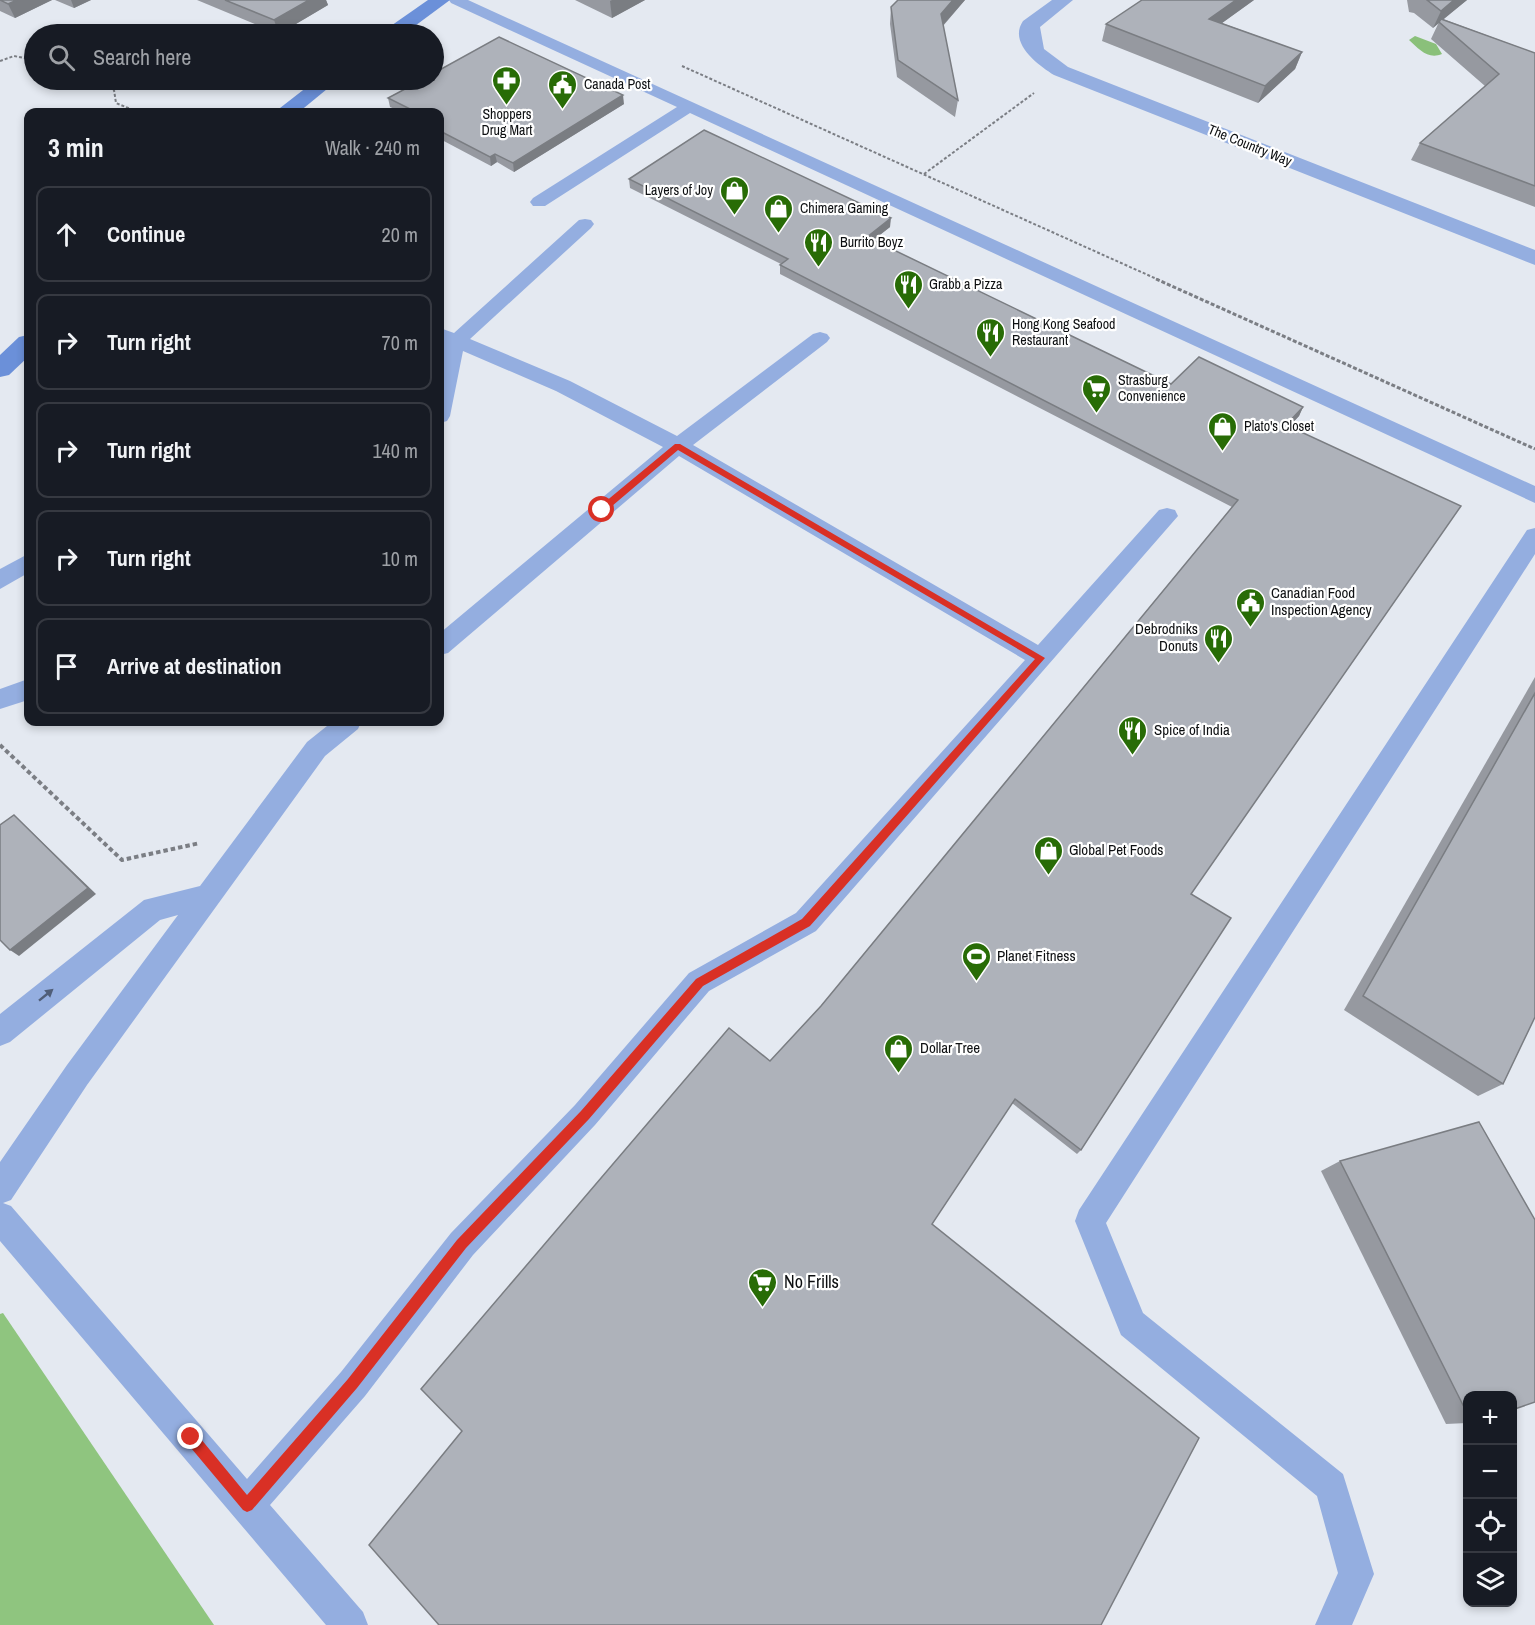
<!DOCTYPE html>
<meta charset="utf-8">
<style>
body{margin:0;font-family:"Archivo Narrow",sans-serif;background:#20242c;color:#f1f3f6}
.controls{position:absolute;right:18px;bottom:18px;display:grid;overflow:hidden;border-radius:12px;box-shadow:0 3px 9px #0003}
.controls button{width:54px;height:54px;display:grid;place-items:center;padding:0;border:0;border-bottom:2px solid #363941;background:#171b24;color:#f1f3f6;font:30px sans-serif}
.stop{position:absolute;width:18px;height:18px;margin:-14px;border:4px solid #d93025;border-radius:50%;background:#fff}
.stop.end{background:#d93025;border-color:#fff;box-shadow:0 2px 6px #0008}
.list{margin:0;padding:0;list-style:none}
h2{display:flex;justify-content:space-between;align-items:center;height:78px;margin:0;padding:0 24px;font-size:26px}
h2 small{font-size:20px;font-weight:400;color:#9ea1a6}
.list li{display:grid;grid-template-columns:39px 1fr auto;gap:18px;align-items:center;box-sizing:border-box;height:96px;margin:0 12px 12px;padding:0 12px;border:2px solid #363941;border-radius:12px}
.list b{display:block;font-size:22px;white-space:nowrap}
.list em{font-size:20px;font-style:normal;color:#9ea1a6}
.icon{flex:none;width:33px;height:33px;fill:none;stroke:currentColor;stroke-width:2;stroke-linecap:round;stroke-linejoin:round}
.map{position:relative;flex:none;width:1535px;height:1625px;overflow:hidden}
.search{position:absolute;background:#171b24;box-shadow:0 3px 9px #0003;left:24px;top:24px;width:420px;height:66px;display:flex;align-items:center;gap:15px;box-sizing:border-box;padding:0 21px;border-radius:33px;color:#9ea1a6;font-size:22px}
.panel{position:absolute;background:#171b24;box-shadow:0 3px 9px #0003;left:24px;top:108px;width:420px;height:618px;border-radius:12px}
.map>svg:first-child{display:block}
.forest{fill:#8fc57f}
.water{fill:#8ac07a}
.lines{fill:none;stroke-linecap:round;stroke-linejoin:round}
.path-far2{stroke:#7b7e84;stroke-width:2;stroke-dasharray:3 2;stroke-linecap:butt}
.path-far1{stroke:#7b7e84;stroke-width:3;stroke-dasharray:4 2;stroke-linecap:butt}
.path{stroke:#7b7e84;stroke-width:4;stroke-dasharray:4.5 3;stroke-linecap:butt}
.lane{fill:#94aee0;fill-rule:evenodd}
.street{fill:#94aee0;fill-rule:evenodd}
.secondary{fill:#6b90d9;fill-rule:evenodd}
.wall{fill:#9699a0}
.shaded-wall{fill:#7a7d82}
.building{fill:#aeb2ba;stroke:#7a7d82;stroke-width:1.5}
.oneway{fill:#505e78}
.route{fill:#d93025}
.labels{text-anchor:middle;stroke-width:4.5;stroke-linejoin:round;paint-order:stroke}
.far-poi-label{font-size:14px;fill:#0d0f11;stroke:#fff;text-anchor:start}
.far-street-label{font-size:14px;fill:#0d0f11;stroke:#fff}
.poi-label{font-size:15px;fill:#0d0f11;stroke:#fff;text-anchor:start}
.near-poi-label{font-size:18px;fill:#0d0f11;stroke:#fff;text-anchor:start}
</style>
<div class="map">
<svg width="1535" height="1625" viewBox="0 0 1535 1625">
<rect width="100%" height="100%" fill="#e4e9f1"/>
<polygon class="forest" points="3,1313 214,1625 0,1625 0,1314"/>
<path class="water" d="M 1415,36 L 1436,44 L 1442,54 C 1428,60 1419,49 1409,40 Z"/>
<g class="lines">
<g class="path-far2">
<polyline points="0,61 14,56 34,60"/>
<polyline points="682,66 1159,280"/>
<polyline points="90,80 114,90 116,103 138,112"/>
<polyline points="924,174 1034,93"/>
</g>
<polyline class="path-far1" points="1156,279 1535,449"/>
<polyline class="path" points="0,745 122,860 200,843"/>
<g class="lane">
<polygon points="449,0 468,0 1535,486 1535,503 690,113 545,206 533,206 530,202 533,198 677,107 451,3"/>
<polygon points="585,219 591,220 594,224 591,228 470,339 570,381 677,436 813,334 820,332 827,334 830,338 827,342 693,445 1038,645 1159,510 1167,508 1175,510 1178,516 816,931 709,991 595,1125 473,1255 365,1396 270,1505 363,1612 368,1625 326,1625 0,1241 0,1162 67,1065 178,915 160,920 10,1042 0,1046 0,1014 144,900 200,886 307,742 332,722 361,722 358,729 325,756 87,1085 11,1200 3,1203 11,1206 247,1479 341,1372 451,1233 575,1105 689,973 796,913 1025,660 679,456 448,653 440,655 440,633 663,447 556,391 463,351 450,416 447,421 440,423 440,372 444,352 440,351 440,328 454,333 579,220"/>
<polygon points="1535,528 1535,554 1106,1223 1143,1313 1343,1474 1374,1574 1352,1625 1315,1625 1338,1573 1317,1496 1121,1335 1075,1221 1079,1210 1527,530"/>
<polygon points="28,554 28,573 0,589 0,569"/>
<polygon points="28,679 28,700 0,709 0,689"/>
</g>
<path class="street" d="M 1052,0 L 1073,0 L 1040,27 L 1044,49 L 1068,67 L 1535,250 L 1535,265 L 1054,75 C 1038,65 1008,43 1023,21 Z"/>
<g class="secondary">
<polygon points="428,0 450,0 404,34 383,34 385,30"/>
<polygon points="316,80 338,80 299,112 277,112 280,108"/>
<polygon points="28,335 28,357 9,375 0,377 0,355 19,337"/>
</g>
</g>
<g class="wall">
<polygon points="0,0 52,0 15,18 0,11"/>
<polygon points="55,0 91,0 74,8"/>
<polygon points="197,0 326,0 328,5 279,34"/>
<polygon points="575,0 645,0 612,18"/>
<polygon points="898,0 965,0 943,26 958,100 955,117 897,77 890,24 891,7"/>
<polygon points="1254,0 1222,23 1302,52 1295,69 1258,103 1102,41 1106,24"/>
<polygon points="1407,0 1467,0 1443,19 1535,53 1535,207 1411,160 1420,143 1485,86 1431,39 1439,22 1433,28 1414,13 1409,12"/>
<polygon points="388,98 624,104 514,172 497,162 491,166 440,139 440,112 402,112 390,107"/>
<polygon points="629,179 890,227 873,240 1171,384 1303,407 1299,416 1289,427 1191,894 1081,1150 1077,1154 1012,1103 932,1224 1101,1625 770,1061 821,1006 1232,507 780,274 780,265 781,264 630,188"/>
<polygon points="1535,677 1535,1017 1503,1084 1478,1096 1344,1010"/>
<polygon points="1340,1161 1467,1395 1467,1423 1446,1424 1321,1171"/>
</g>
<g class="shaded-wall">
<polygon points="17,0 52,0 15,18 8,4"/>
<polygon points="71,0 91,0 74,8"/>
<polygon points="309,0 326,0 328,5 279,34 274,20"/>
<polygon points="612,0 645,0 612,18 610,1"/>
<polygon points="953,0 965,0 938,31 941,14"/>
<polygon points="1236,0 1254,0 1204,36 1209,19"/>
<polygon points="1454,0 1467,0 1433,28 1441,11"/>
<polygon points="1302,52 1295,69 1258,103 1265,86"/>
<polygon points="623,95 624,104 514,172 513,163"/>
<polygon points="495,154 497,162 491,166 490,157"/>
<polygon points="891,218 890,227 866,246 867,237"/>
<polygon points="1303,407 1299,416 1282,434 1286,425"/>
<polygon points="14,815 96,894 19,956 10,950"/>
</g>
<g class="building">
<polygon points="0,0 17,0 8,4"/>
<polygon points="225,0 309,0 274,20"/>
<polygon points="898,0 953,0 941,14 958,100 898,60 891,7"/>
<polygon points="1142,0 1236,0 1209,19 1302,52 1265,86 1106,24"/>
<polygon points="1427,0 1454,0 1441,11"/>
<polygon points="1441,19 1535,53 1535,186 1420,143 1499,74 1439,22"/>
<polygon points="499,37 623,95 513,163 495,154 490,157 440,131 440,112 416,112 388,98 422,80 434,80 434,73"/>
<polygon points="704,130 891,218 867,237 1171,384 1199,357 1303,407 1286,425 1461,506 1191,894 1231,918 1081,1150 1015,1099 932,1224 1199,1438 1101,1625 439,1625 369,1545 462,1431 421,1389 729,1028 770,1061 821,1006 1238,500 780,265 788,259 629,179"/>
<polygon points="1535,693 1535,1017 1503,1084 1363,996"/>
<polygon points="14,815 88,888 10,950 0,940 0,825"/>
<polygon points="1479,1122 1535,1220 1535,1402 1512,1410 1512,1395 1467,1395 1467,1413 1340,1161"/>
</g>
<defs><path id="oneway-solid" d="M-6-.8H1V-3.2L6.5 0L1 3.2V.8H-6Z" transform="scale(1.5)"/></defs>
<use class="oneway" href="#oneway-solid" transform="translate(46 995) rotate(-39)"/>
<polygon class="route" points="675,444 680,444 1045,658 810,926 703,986 589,1119 466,1248 357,1388 252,1510 247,1512 243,1510 186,1442 184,1437 186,1433 191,1431 196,1433 247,1495 348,1379 457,1240 581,1111 696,979 802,919 1035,659 678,450 605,512 599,512 599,507"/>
<defs>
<symbol id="pharmacy-pin" viewBox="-11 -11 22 30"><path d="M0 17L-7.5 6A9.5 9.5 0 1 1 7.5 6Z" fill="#286c06" stroke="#fff"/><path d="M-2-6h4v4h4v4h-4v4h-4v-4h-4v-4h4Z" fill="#fff"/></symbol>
<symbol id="civic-pin" viewBox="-11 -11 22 30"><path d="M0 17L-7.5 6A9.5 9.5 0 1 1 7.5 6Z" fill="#286c06" stroke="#fff"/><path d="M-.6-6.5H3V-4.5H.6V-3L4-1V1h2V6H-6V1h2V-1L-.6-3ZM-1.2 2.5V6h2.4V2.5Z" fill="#fff"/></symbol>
<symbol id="shop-pin" viewBox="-11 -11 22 30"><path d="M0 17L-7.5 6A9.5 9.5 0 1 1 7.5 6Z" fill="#286c06" stroke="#fff"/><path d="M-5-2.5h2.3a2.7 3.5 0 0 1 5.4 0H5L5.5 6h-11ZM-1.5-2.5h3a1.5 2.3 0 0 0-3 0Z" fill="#fff"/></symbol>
<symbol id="restaurant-pin" viewBox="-11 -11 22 30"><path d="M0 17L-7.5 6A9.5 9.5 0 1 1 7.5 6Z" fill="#286c06" stroke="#fff"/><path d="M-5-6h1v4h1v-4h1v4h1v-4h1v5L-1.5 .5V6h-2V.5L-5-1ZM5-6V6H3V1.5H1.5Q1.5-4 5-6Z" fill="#fff"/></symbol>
<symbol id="supermarket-pin" viewBox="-11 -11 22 30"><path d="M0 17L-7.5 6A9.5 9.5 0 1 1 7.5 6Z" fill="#286c06" stroke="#fff"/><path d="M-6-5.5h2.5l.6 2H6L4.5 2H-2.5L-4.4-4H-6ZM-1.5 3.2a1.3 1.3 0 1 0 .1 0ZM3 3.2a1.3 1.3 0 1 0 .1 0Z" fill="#fff"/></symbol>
<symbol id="stadium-pin" viewBox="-11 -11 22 30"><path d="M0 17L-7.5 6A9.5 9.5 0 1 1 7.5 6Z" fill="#286c06" stroke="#fff"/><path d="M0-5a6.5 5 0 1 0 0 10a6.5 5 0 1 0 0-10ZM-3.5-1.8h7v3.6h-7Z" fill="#fff"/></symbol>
</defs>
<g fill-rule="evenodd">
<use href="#pharmacy-pin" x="490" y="64" width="33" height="45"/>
<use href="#civic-pin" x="546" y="68" width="33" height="45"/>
<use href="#shop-pin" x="718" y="174" width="33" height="45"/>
<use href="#shop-pin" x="762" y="192" width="33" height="45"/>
<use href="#restaurant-pin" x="802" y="226" width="33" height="45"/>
<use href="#restaurant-pin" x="892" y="268" width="33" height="45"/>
<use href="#restaurant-pin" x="974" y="316" width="33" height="45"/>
<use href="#supermarket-pin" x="1080" y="372" width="33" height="45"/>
<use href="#shop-pin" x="1206" y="410" width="33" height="45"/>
<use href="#civic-pin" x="1234" y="586" width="33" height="45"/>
<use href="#restaurant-pin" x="1202" y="622" width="33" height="45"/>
<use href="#restaurant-pin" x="1116" y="714" width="33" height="45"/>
<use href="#shop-pin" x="1032" y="834" width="33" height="45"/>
<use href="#stadium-pin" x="960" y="940" width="33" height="45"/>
<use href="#shop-pin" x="882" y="1032" width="33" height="45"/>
<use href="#supermarket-pin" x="746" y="1266" width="33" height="45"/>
</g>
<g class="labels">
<g class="far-poi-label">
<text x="584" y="89">Canada Post</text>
<text x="507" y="119" text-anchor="middle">Shoppers<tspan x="507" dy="16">Drug Mart</tspan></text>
<text x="713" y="195" text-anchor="end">Layers of Joy</text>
<text x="800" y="213">Chimera Gaming</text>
<text x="840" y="247">Burrito Boyz</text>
<text x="929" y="289">Grabb a Pizza</text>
<text x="1012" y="329">Hong Kong Seafood<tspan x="1012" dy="16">Restaurant</tspan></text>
<text x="1118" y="385">Strasburg<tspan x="1118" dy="16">Convenience</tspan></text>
<text x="1244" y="431">Plato's Closet</text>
</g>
<g class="far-street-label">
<text transform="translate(1250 145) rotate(22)" y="5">The Country Way</text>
</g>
<g class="poi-label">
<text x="1271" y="598">Canadian Food<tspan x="1271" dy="17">Inspection Agency</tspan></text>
<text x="1198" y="634" text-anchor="end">Debrodniks<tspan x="1198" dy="17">Donuts</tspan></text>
<text x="1154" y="735">Spice of India</text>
<text x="1069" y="855">Global Pet Foods</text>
<text x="997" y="961">Planet Fitness</text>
<text x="920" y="1053">Dollar Tree</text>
</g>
<g class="near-poi-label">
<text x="784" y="1288">No Frills</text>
</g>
</g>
</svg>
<div class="controls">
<button>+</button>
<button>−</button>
<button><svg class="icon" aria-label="locate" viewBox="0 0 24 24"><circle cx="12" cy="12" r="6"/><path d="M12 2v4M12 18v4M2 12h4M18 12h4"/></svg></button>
<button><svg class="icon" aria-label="layers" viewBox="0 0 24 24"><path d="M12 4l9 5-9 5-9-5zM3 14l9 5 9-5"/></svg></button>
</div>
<div class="stop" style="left:602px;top:510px"></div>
<div class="stop end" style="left:191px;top:1437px"></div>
<div class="search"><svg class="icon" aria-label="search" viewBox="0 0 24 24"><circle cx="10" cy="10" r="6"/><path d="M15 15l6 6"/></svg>Search here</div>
<section class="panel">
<h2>3 min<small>Walk · 240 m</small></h2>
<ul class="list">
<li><svg class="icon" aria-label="ahead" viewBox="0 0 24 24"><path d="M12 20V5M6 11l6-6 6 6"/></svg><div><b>Continue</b></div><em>20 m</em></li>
<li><svg class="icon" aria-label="right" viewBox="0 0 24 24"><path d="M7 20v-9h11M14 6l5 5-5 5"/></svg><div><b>Turn right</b></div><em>70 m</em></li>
<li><svg class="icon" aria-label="right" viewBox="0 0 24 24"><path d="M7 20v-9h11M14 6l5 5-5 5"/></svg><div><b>Turn right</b></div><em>140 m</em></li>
<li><svg class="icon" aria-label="right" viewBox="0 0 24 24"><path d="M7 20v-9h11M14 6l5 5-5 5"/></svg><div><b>Turn right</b></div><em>10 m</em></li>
<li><svg class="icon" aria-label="arrive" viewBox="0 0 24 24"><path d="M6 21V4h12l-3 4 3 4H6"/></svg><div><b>Arrive at destination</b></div></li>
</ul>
</section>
</div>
